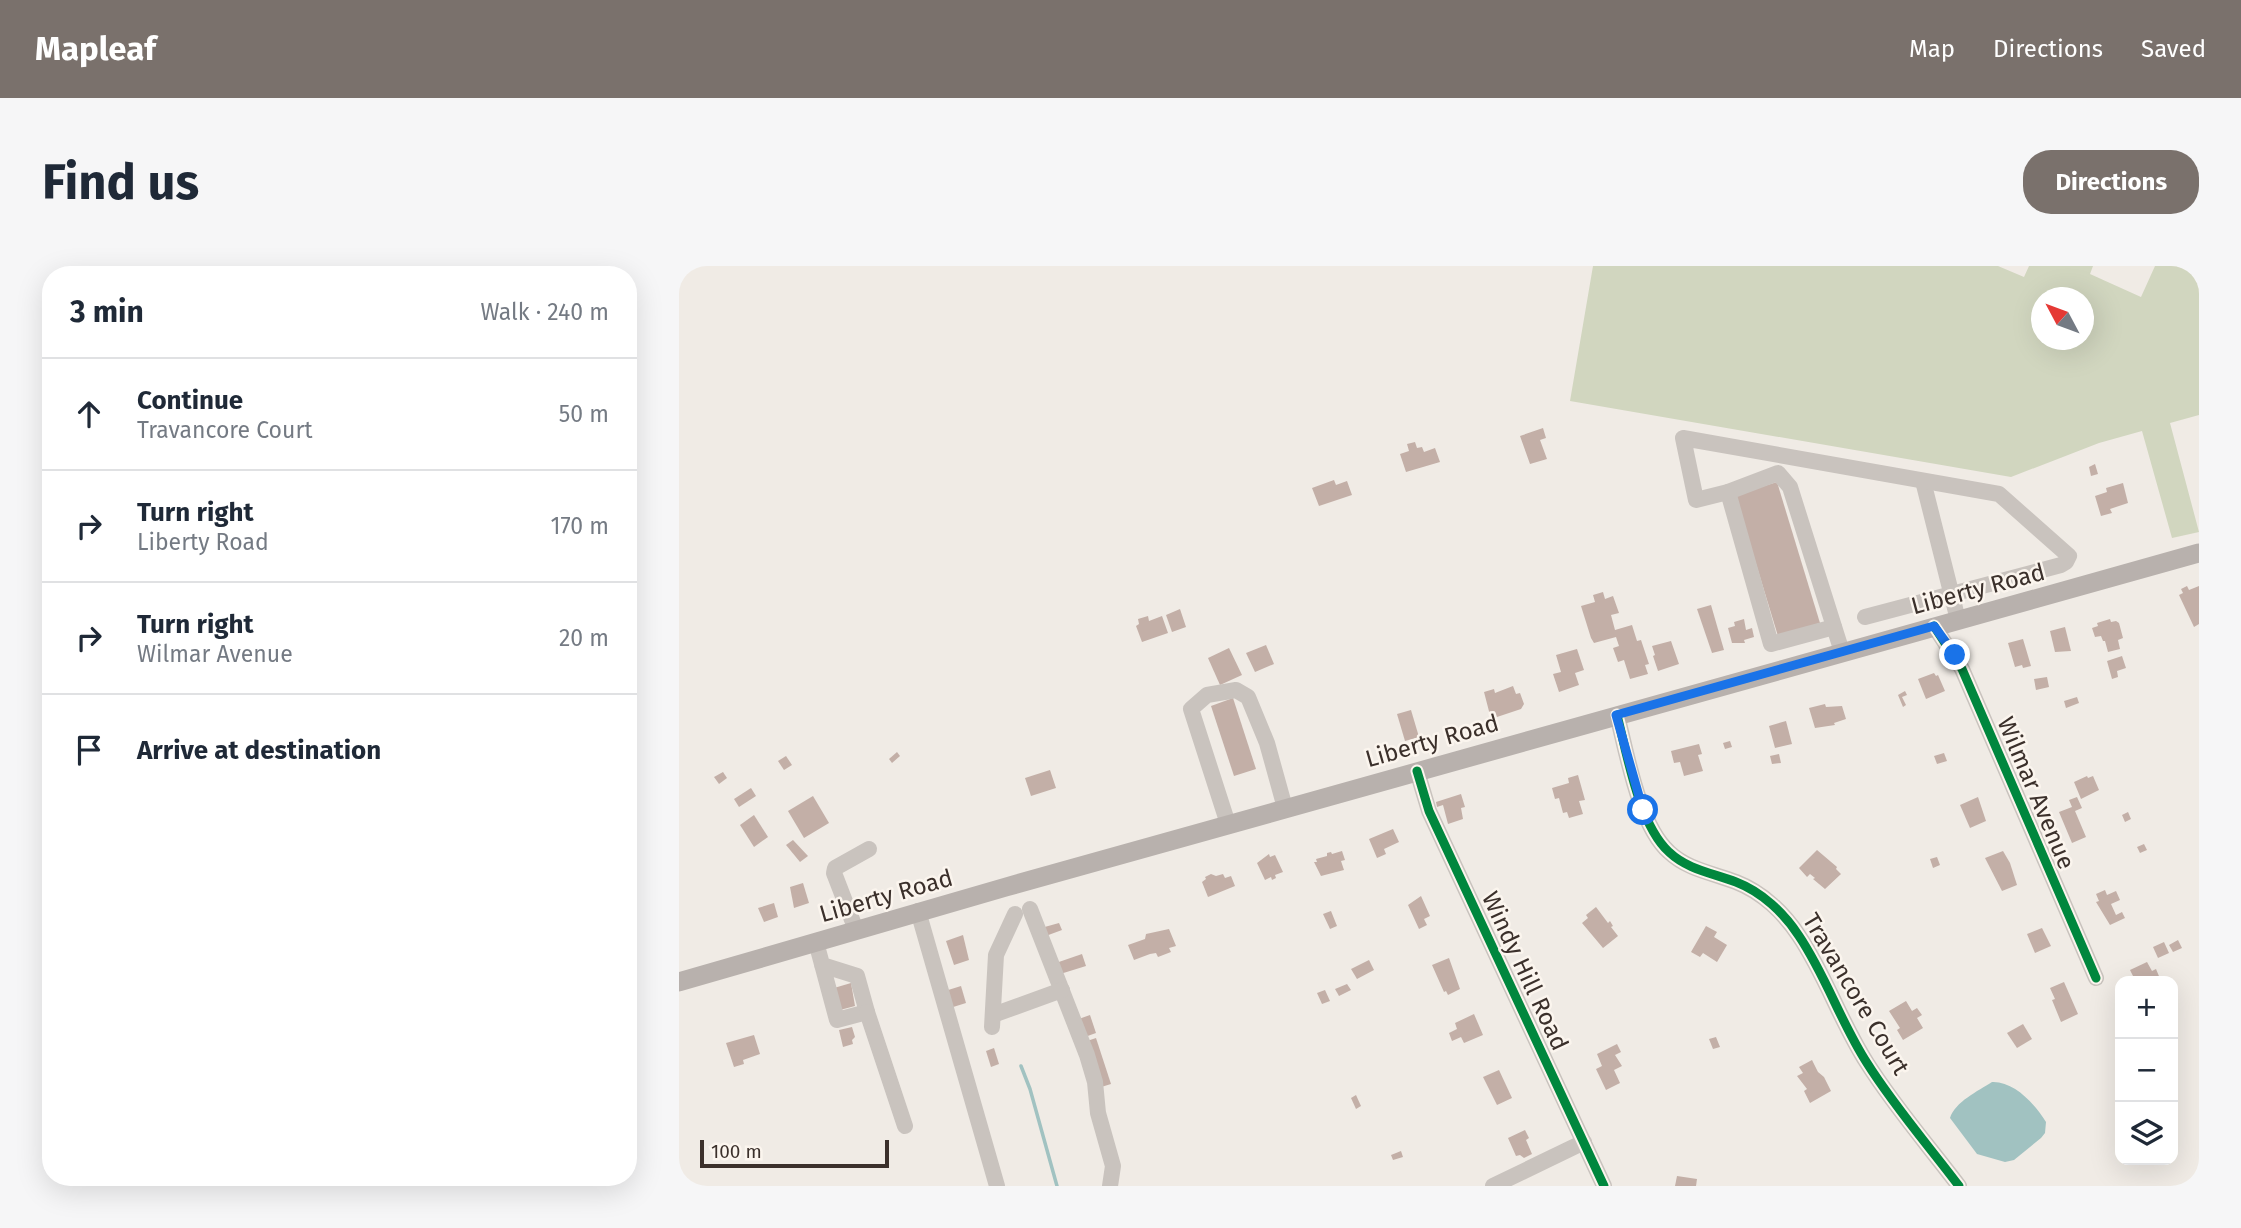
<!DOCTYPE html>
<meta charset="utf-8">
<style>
body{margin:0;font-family:"Fira Sans",sans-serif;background:#f6f6f7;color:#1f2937}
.controls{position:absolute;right:21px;bottom:21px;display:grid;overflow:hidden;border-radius:14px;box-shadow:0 7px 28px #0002}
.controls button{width:63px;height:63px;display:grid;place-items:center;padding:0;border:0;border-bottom:2px solid #e0e1e3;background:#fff;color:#1f2937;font:35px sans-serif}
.compass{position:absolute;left:1352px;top:21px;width:63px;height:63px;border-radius:50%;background:#fff;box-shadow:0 7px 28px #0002;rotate:311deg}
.scale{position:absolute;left:21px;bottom:18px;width:189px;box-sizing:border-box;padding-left:7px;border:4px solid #3b302b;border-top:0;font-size:19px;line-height:24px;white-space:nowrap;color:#3b302b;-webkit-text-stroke:5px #fbf5ee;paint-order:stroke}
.stop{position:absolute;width:21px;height:21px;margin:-16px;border:5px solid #1a73e8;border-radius:50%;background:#fff}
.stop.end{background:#1a73e8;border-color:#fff;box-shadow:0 2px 7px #0008}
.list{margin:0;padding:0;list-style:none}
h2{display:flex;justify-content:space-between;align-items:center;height:91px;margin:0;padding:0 28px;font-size:30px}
h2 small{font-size:23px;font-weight:400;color:#747a83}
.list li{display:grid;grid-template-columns:46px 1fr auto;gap:21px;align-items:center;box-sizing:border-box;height:112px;padding:0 28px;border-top:2px solid #e0e1e3}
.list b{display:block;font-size:26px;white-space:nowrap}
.list p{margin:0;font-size:23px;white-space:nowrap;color:#747a83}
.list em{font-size:23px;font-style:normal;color:#747a83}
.icon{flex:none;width:38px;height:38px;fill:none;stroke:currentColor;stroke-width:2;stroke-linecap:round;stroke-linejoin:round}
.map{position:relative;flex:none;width:1520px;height:920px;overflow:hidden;border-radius:28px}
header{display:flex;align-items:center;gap:42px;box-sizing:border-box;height:98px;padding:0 35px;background:#7a716c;color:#fff}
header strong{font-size:33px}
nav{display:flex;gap:38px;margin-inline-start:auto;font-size:24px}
.intro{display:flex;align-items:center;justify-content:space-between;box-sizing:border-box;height:168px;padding:0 42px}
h1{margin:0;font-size:49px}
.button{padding:18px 32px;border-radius:28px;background:#7a716c;color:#fff;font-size:24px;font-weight:700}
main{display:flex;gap:42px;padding:0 42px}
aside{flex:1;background:#fff;border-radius:28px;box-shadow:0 7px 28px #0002}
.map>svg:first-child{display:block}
.green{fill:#d1d6bf;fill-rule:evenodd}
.water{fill:#a1c2c1}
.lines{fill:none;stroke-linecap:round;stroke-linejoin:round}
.stream{stroke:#a1c2c1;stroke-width:3.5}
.building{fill:#c3afa7}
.minor{stroke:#c9c3be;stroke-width:16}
.major{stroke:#b8b1ad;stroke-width:19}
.cycleway-casing{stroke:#fbf5ee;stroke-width:13}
.cycleway{stroke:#00873e;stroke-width:9}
.route{stroke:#1a73e8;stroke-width:9}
.labels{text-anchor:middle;stroke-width:5;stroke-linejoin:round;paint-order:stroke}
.street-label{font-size:24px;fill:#3b302b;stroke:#fbf5ee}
</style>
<header>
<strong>Mapleaf</strong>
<nav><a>Map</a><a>Directions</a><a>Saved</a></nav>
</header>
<div class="intro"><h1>Find us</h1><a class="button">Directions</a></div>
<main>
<aside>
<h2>3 min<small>Walk · 240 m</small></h2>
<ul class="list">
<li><svg class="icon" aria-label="ahead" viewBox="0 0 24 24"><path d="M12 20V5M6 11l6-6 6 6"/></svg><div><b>Continue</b><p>Travancore Court</p></div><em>50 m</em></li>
<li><svg class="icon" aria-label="right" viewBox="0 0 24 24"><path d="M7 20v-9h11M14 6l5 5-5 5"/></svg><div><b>Turn right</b><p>Liberty Road</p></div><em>170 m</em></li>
<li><svg class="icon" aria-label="right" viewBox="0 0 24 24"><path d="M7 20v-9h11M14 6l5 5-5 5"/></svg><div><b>Turn right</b><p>Wilmar Avenue</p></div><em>20 m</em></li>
<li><svg class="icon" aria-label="arrive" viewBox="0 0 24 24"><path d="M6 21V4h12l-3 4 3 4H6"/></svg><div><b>Arrive at destination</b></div></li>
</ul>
</aside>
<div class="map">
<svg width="1520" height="920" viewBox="0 0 1520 920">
<rect width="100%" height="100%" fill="#f0ebe5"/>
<path class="green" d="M 914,0 L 1319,0 L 1345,11 L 1350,0 L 1414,0 L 1411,8 L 1462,31 L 1476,0 L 1520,0 L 1520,149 L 1491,157 L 1520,266 L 1493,272 L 1463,165 L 1420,177 L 1332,211 L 891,135 ZM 1363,32 L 1405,32 L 1405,74 L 1363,74 Z"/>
<path class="water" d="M 1313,816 C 1335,815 1356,838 1367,856 L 1366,867 L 1362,872 L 1335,894 L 1326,896 L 1298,888 L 1271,852 C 1276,836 1299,825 1313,816 Z"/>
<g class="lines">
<polyline class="stream" points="342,800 351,823 378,920"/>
</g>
<g class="building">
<polygon points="864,162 867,172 861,174 868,193 851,198 841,170"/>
<polygon points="736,176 738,182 743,181 745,186 756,182 761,196 727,206 721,188 730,185 728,178"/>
<polygon points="1416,198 1419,208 1412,210 1410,201"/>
<polygon points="655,214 657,219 668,215 673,229 640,240 633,222"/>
<polygon points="1098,216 1141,357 1099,370 1056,229"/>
<polygon points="1444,217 1449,237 1431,243 1433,247 1422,250 1416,230 1428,226 1427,222"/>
<polygon points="1508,320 1510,324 1520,320 1520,358 1515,361 1500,329 1504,327 1502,323"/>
<polygon points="924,326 926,333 934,330 940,347 932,349 936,364 953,359 958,375 962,374 970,398 966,399 969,408 951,413 945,394 939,396 934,382 940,380 937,371 915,377 912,372 902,340 916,336 914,329"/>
<polygon points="1032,339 1045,384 1033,387 1018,343"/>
<polygon points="501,343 507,361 493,366 487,349"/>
<polygon points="469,350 470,355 483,350 489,367 463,376 457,360 460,358 459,353"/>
<polygon points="1065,353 1067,364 1073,362 1075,371 1065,374 1066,377 1053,377 1049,362 1056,360 1055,356"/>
<polygon points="1431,353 1432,356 1437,355 1440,357 1444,372 1439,374 1441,383 1429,386 1426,375 1424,375 1422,370 1416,371 1413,362 1419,360 1418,357"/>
<polygon points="1386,361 1392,385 1376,386 1371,365"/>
<polygon points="1344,373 1352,400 1344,402 1343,399 1336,401 1329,377"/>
<polygon points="992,375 1000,398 979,405 974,390 976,389 973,380"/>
<polygon points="587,379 595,398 576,406 567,387"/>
<polygon points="550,382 563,409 541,419 529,392"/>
<polygon points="898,383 905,404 896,407 900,419 880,426 874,408 882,406 877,389"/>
<polygon points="1443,390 1447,402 1438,405 1439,411 1433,413 1428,395"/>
<polygon points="1255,407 1257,410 1259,409 1266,425 1247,433 1239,413"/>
<polygon points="1368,411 1370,421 1357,424 1355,413"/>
<polygon points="834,420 837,428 841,427 845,438 842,443 812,453 805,426 815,423 816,427"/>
<polygon points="1226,425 1228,429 1223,431 1227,439 1224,441 1219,429"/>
<polygon points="1398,431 1400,437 1387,442 1385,435"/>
<polygon points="554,432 577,503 555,510 532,440"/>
<polygon points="1146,438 1147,441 1163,440 1167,453 1155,457 1156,459 1136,462 1130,442"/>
<polygon points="732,444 740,471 726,475 718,448"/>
<polygon points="1107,455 1113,478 1096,482 1090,460"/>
<polygon points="1051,475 1053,481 1046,483 1044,477"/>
<polygon points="1020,478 1023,488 1019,489 1024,505 1005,510 1001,496 995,497 992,485"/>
<polygon points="218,486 221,490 213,497 210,493"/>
<polygon points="1265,487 1268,495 1258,498 1255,490"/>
<polygon points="1100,488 1102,497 1093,498 1091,490"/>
<polygon points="107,490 113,499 105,504 99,495"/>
<polygon points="371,504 377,522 352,530 346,512"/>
<polygon points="44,506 48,512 40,518 35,511"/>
<polygon points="899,509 906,534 900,535 904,548 890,552 888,546 884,547 880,532 876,533 873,522 890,517 889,512"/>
<polygon points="1408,510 1409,512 1414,510 1420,524 1402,533 1395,516"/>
<polygon points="72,522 77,530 60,541 55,533"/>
<polygon points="782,528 786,541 782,542 784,553 769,558 764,539 758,541 757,536"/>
<polygon points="134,530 150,557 125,572 109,545"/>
<polygon points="1299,531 1307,555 1291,562 1281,539"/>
<polygon points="1398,531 1403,542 1396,545 1407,571 1393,577 1380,546 1393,541 1390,534"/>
<polygon points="1449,546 1452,553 1446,556 1443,549"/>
<polygon points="75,549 89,571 75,581 61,559"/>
<polygon points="714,563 720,576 705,583 707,588 698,592 690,573"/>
<polygon points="114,574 129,590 121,596 107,579"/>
<polygon points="1465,578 1468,584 1461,587 1458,581"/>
<polygon points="1138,584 1158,601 1157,603 1162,608 1146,623 1134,613 1136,612 1131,608 1128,611 1120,602"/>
<polygon points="663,585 666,594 662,595 665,604 642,610 635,596 638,596 637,593 648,590 648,587 652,586 653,588"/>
<polygon points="1324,585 1331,597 1338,619 1323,625 1306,592"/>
<polygon points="590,588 591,591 596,589 604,606 596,609 597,612 593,614 592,611 586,614 578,597"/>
<polygon points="1258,591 1261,599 1254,602 1251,593"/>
<polygon points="532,608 537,610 544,608 546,612 552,610 556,620 529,631 523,616 527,613 526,611"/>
<polygon points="124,617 130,637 115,642 111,621"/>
<polygon points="1426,624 1428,629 1437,625 1441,634 1432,638 1437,649 1443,646 1446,652 1431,659 1417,636 1420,635 1417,628"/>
<polygon points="742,630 751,650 745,653 748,659 740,663 729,639"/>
<polygon points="95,637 99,651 85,656 79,642"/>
<polygon points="917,641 929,657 931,655 934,660 932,661 939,670 924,682 903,657 909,652 907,649"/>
<polygon points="652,645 658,660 651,663 644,648"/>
<polygon points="380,657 383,664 364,671 362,662"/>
<polygon points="1027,660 1038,666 1035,671 1048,679 1038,696 1024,687 1021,691 1012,686"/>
<polygon points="1363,662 1372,680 1356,687 1348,668"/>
<polygon points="490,663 497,680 490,682 492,686 479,691 477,687 471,688 455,694 449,679 466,673 467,668"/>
<polygon points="284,669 290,694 275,699 267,675"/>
<polygon points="1499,674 1503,682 1494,686 1490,679"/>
<polygon points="1485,676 1490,687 1479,692 1474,681"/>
<polygon points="403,688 407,700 378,709 374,698"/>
<polygon points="770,692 781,723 769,729 767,725 765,726 753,699"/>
<polygon points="690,694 695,704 678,713 672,703"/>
<polygon points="1468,696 1473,705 1477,703 1482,715 1461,715 1460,713 1456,714 1451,704"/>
<polygon points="1385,716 1399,748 1382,756 1373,734 1376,733 1371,722"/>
<polygon points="172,717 176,740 161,744 155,722"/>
<polygon points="668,718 672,724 660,730 656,723"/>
<polygon points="282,720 287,737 271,742 266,725"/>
<polygon points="646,724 651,735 643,738 638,727"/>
<polygon points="1227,735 1233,745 1238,742 1243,749 1238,752 1244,762 1224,774 1218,764 1221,762 1210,745"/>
<polygon points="795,748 804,769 785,777 782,771 773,775 770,767 778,763 776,757"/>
<polygon points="411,749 417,767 403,772 397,754"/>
<polygon points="1344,758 1353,773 1338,782 1328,767"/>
<polygon points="173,761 176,771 173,774 174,778 164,781 160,764"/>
<polygon points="75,769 81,788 64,794 65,798 55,801 47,777"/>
<polygon points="1037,771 1041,781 1034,783 1030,773"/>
<polygon points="417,772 432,818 419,822 405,776"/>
<polygon points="938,778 942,786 936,789 943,800 935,804 941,817 927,824 917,803 923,800 918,788"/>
<polygon points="315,782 320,798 312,801 307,785"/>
<polygon points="1133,794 1139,806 1145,811 1152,825 1131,837 1125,825 1128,823 1118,810 1124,807 1120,801"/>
<polygon points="820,804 833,832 818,839 804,811"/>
<polygon points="677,829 682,840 677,843 672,832"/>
<polygon points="846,864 850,872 847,874 853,888 845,892 841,889 837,890 829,872"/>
<polygon points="722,885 724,891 714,894 712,889"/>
<polygon points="998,910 1018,913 1017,920 996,920"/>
</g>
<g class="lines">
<g class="minor">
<polyline points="1244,215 1279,354"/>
<polyline points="1049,226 1092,378 1155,361"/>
<polyline points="1255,360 1283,403 1417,712"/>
<polyline points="1163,386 1111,221 1099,207 1049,226 1017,234 1004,172 1320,228 1390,290 1387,296 1382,299 1186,351"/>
<path d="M 938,449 C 948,488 960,559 990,586 C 1009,604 1034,607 1057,616 C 1083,626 1105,647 1120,670 C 1147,710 1162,757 1188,797 C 1215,840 1249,879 1280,920"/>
<polyline points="738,505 750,545 925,920"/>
<polyline points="549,558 512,443 528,429 557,424 569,431 588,477 606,542"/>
<polyline points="351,643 408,789 416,816 419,847 434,900 431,920"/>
<polyline points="239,645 318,920"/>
<polyline points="177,664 155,607 156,602 190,583"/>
<polyline points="137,676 158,754 188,746 178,710 143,699"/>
<polyline points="188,746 226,860"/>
<polyline points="314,749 383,724"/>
<polyline points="313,761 317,689 336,648"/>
<polyline points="814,920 905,876"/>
</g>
<polyline class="major" points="0,716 327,621 1520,287"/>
<defs>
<g id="cycleway">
<polyline points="1255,360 1283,403 1417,712"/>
<path d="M 938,449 C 948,488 960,559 990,586 C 1009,604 1034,607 1057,616 C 1083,626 1105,647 1120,670 C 1147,710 1162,757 1188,797 C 1215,840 1249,879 1280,920"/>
<polyline points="738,505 750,545 925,920"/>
</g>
</defs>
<use href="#cycleway" class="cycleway-casing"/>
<use href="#cycleway" class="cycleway"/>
</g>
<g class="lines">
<polyline class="route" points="964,544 937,449 1255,360 1276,389"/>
</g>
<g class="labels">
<g class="street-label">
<text transform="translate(1299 323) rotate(-15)" y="8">Liberty Road</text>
<text transform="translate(753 475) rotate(-16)" y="8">Liberty Road</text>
<text transform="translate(1357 527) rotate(67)" y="8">Wilmar Avenue</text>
<text transform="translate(207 630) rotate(-16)" y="8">Liberty Road</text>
<text transform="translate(846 705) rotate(65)" y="8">Windy Hill Road</text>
<text transform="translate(1177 728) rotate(59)" y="8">Travancore Court</text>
</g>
</g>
</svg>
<div class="controls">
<button>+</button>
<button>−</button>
<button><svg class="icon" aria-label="layers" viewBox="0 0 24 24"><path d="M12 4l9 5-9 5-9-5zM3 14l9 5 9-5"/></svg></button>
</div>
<svg class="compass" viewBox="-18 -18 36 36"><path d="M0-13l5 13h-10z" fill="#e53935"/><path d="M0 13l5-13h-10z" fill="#747a83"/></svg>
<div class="scale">100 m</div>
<div class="stop" style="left:964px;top:544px"></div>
<div class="stop end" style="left:1276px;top:389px"></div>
</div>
</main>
